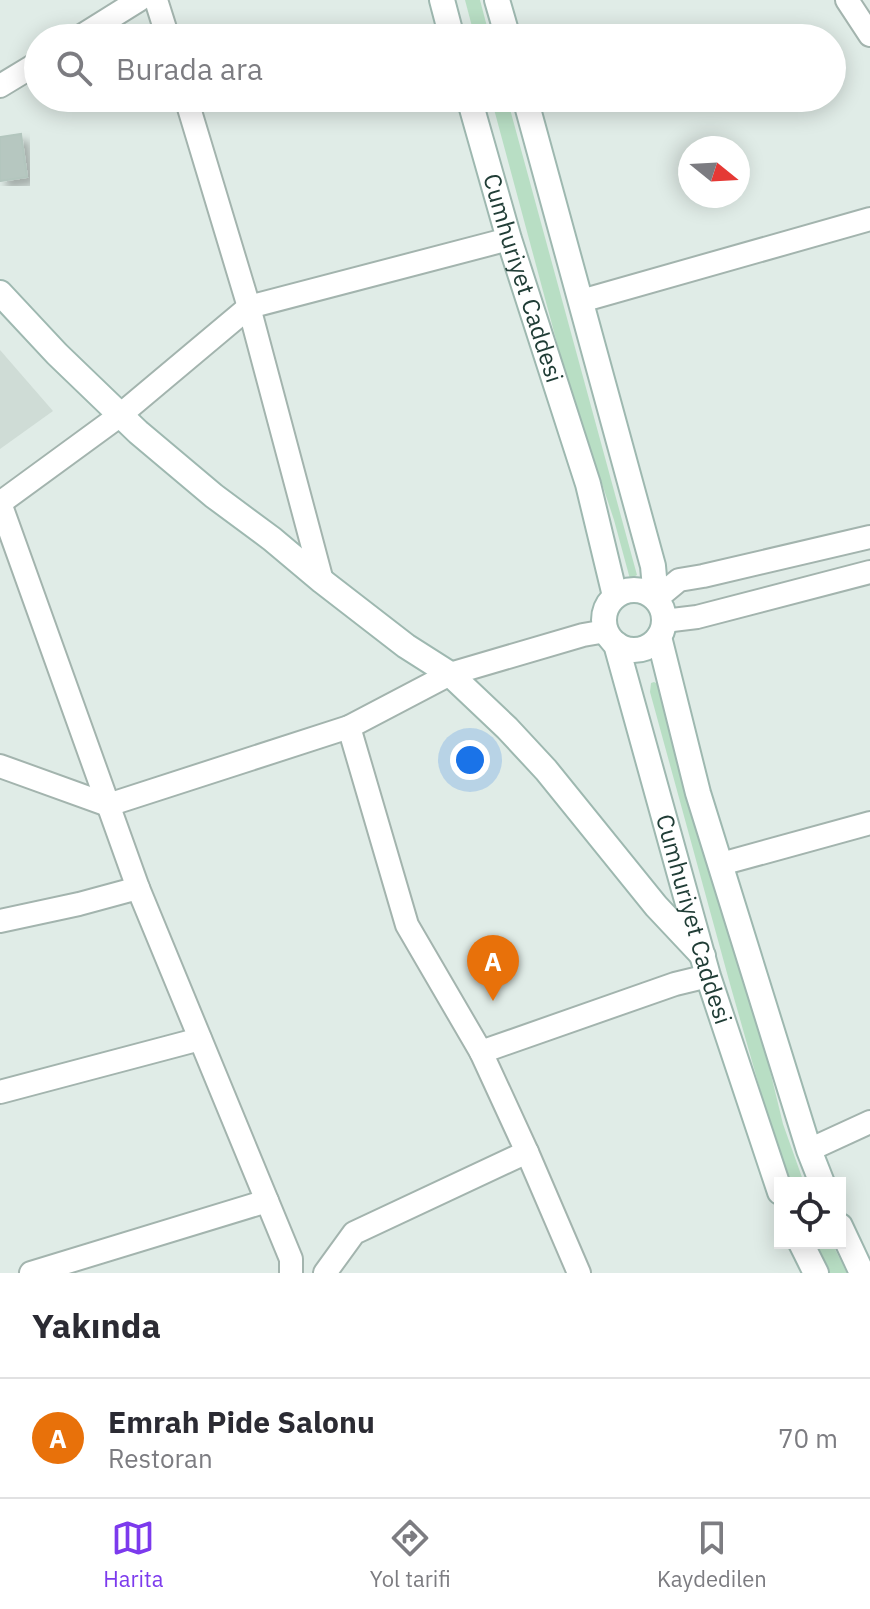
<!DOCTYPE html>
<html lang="tr">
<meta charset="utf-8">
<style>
body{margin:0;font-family:"IBM Plex Sans",sans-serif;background:#f2f2f3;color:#2b2b33}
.controls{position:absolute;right:24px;bottom:24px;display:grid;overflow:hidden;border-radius:0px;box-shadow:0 4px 20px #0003}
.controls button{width:72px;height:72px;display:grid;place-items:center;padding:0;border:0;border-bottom:2px solid #e1e1e2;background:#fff;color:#2b2b33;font:40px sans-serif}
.compass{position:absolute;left:678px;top:136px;width:72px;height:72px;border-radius:50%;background:#fff;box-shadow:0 4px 20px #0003;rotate:108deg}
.you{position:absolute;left:470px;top:760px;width:28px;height:28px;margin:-20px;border:6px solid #fff;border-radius:50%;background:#1a73e8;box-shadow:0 0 0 12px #1a73e833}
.badge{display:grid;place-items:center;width:52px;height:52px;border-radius:50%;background:#7c3aed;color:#fff;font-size:26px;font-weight:700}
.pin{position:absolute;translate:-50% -66px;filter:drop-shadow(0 2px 4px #0008)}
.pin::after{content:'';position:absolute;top:42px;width:28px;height:24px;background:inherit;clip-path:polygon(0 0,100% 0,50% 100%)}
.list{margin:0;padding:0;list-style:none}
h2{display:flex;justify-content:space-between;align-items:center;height:104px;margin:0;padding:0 32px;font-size:34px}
h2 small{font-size:26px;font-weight:400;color:#7c7c81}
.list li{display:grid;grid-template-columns:52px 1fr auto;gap:24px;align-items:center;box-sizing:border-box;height:120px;padding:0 32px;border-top:2px solid #e1e1e2}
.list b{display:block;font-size:30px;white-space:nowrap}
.list p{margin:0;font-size:26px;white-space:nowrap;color:#7c7c81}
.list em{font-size:26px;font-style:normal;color:#7c7c81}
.icon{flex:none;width:44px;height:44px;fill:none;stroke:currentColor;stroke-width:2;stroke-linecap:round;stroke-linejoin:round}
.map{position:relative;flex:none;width:870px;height:1273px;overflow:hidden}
.search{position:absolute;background:#fff;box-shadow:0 4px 20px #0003;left:24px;right:24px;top:24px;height:88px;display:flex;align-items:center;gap:20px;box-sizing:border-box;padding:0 28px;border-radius:44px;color:#7c7c81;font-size:30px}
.sheet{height:224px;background:#fff}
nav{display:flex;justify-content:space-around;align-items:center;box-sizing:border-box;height:112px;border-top:2px solid #e1e1e2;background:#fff;font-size:22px;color:#7c7c81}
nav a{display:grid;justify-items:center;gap:4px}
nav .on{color:#7c3aed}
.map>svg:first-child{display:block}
.built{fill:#cfdcd6}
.green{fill:#b8dec4}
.building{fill:#b6c7c0;stroke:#b3c6be;stroke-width:2;filter:url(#shadow)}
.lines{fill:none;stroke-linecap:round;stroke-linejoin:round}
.street-casing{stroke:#a3b4ae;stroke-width:26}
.secondary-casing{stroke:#9eb8b0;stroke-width:28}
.street{stroke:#fff;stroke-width:22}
.secondary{stroke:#fff;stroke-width:24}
.labels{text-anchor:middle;stroke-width:6;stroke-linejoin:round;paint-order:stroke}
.street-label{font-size:24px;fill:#203d36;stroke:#f1f8f5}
</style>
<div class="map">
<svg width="870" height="1273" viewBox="0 0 870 1273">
<defs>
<filter id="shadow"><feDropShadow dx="7" dy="7" stdDeviation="4" flood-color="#0004"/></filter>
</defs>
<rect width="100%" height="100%" fill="#e0ece7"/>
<polygon class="built" points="0,350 53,411 0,449"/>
<g class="green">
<polygon points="465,0 480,0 490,38 475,38"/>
<polygon points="491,98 507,98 637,575 630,579 614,520 564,369"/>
<polygon points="654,682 658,684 683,785 758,1021 783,1124 804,1183 790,1183 765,1107 730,984 650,692 651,683"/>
<polygon points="815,1243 832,1243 847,1273 830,1273"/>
</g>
<polygon class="building" points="21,134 27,177 0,181 0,137"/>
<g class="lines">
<defs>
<g id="street">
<polyline points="156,0 168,38"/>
<polyline points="847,0 870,35"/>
<polyline points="78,38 139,0"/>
<polyline points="0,86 38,63"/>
<polyline points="186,98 249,307 322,581"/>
<polyline points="581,301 870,219"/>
<polyline points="0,503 138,888 291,1259 291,1273"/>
<polyline points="0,503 119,416 249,307 509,239"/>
<polyline points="656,599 679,580 703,576 870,537"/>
<polyline points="664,621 697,617 870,572"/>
<polyline points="349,727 407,925 481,1052 527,1152 579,1273"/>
<polyline points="0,766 108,805 349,727 450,674 583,635 606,631"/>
<polyline points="721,864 870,823"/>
<polyline points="0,921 79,904 138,888"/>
<polyline points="481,1052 675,984 708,976"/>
<polyline points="0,1092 200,1039"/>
<polyline points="809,1150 870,1122"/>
<polyline points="31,1273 267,1201"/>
<polyline points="325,1273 354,1233 527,1152"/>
</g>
<g id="secondary">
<polyline points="442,0 452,38"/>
<polyline points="497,0 508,38"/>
<path id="s1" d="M 469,98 L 509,239 L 588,484 L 615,596"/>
<polyline points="525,98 653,566 656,599"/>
<polyline points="0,293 57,354 138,432 214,496 272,539 322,581 406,646 450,674 507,728 546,770 656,906 703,956"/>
<circle cx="634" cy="620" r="30"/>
<polyline points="659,637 698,793 809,1150 822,1183"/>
<path id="s2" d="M 616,644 L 708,976 L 780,1192"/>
<polyline points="840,1226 862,1273"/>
<polyline points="801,1243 816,1273"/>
</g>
</defs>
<use href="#street" class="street-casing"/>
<use href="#secondary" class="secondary-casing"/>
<use href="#street" class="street"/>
<use href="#secondary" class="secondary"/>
</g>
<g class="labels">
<g class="street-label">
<text dy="8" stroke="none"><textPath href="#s1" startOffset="188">Cumhuriyet Caddesi</textPath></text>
<text dy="8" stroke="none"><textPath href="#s2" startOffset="286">Cumhuriyet Caddesi</textPath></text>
</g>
</g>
</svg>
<div class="controls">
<button><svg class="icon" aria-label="locate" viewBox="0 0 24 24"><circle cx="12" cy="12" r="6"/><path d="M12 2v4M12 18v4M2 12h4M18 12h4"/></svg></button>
</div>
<svg class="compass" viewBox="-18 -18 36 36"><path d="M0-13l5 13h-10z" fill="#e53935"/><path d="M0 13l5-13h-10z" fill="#7c7c81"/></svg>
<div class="you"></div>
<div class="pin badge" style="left:493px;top:1001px;background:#e8710a">A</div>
<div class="search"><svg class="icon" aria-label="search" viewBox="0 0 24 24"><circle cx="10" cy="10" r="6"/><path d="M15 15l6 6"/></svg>Burada ara</div>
</div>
<section class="sheet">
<h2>Yakında<small></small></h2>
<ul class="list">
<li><span class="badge" style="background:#e8710a">A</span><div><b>Emrah Pide Salonu</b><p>Restoran</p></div><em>70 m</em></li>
</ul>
</section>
<nav>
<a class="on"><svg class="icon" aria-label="map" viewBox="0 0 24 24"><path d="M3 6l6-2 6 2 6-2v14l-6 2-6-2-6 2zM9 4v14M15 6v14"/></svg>Harita</a>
<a><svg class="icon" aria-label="directions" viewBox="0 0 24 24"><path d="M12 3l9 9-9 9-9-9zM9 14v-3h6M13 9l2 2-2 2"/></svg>Yol tarifi</a>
<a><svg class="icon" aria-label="saved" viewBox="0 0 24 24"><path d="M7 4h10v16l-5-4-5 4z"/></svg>Kaydedilen</a>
</nav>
